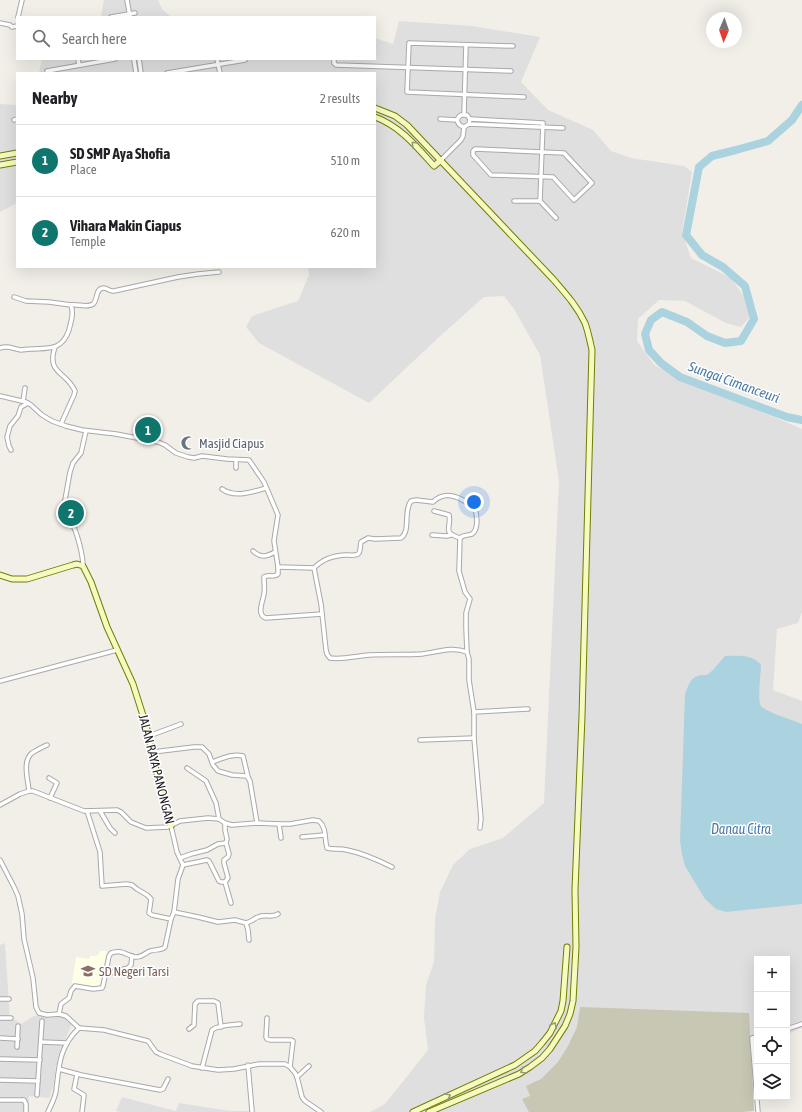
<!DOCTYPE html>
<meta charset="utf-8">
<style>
body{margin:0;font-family:"Asap Condensed",sans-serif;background:#f2f2f2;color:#202124}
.controls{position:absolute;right:12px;bottom:12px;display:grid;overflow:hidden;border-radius:0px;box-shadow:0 4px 16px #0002}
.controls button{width:36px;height:36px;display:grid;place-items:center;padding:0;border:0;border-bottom:1px solid #e0e0e0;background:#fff;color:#202124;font:20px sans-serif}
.compass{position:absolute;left:706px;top:12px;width:36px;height:36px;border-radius:50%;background:#fff;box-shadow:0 4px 16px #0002;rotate:182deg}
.you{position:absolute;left:474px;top:502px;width:14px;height:14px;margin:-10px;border:3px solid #fff;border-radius:50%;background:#1a73e8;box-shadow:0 0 0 6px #1a73e833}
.badge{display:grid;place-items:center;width:26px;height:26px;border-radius:50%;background:#0f766e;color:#fff;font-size:13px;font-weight:700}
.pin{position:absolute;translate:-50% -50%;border:2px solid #fff;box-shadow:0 1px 4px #0006}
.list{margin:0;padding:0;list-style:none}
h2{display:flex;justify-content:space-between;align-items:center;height:52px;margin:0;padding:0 16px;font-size:17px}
h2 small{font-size:13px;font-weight:400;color:#757577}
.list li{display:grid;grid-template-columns:26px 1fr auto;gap:12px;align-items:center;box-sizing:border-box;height:72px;padding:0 16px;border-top:1px solid #e0e0e0}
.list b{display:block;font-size:15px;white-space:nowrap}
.list p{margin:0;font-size:13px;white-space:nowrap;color:#757577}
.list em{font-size:13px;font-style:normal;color:#757577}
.icon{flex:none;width:22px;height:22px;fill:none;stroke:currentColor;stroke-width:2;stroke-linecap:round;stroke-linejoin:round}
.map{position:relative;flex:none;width:802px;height:1112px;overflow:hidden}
.search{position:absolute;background:#fff;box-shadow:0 4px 16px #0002;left:16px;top:16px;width:360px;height:44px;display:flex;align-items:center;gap:10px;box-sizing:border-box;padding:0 14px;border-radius:0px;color:#757577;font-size:15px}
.panel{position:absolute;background:#fff;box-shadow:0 4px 16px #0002;left:16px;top:72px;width:360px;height:196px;border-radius:0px}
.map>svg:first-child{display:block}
.residential{fill:#e0dfdf}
.education{fill:#ffffe5}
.construction{fill:#c7c7b4}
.water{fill:#aad3df}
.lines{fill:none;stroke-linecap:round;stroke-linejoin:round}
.river{stroke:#aad3df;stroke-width:8}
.street-casing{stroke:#a9a9a9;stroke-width:5.5}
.secondary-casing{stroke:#707d05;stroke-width:7}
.street{stroke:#fff;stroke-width:3.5}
.secondary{stroke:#f7fabf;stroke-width:5}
.oneway{stroke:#979978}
.labels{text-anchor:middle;stroke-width:3;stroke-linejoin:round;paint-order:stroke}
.worship-label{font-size:13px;fill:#5b616d;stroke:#fff;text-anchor:start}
.street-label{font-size:13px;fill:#222;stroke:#fff}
.education-label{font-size:13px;fill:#785e54;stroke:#fff;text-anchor:start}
.water-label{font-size:14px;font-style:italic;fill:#4a7aab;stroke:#fff}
</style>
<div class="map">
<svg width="802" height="1112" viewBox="0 0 802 1112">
<rect width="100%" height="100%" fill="#f2efe9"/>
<g class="residential">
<polygon points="104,0 158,0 162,9 171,17 101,17"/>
<polygon points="399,21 472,26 540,37 521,82 548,110 593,130 611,151 631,158 684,166 692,172 682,232 691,258 731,278 749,303 749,318 741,327 726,323 685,301 659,300 638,319 637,341 655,366 802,429 802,612 798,623 777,629 773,690 802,701 802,1027 787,1035 787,959 757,959 757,1042 751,1043 754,1111 742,1112 370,1112 385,1104 428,1050 424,1017 426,985 434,962 435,919 440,892 453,865 470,849 503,838 544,803 559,481 540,355 514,309 504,296 484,297 438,338 369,403 259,343 246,327 252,316 298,301 309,275 308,267 375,267 375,73 39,73 42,59 375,59 375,38 393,44"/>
<polygon points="0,104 17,105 17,203 0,212"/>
<polygon points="5,943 10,1020 16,1020 21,1024 34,1016 60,1015 66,1018 72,1023 58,1057 56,1067 53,1087 49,1098 29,1096 28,1112 0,1112 0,945"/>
<polygon points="122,1097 176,1111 179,1103 230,1111 250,1111 252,1112 120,1112 116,1111"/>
</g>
<polygon class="education" points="100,951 107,951 100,984 98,987 72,983 76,957 89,959 90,956 97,956"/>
<polygon class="construction" points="580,1007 749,1013 754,1111 742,1112 529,1112 522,1099 530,1096 526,1086 541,1079 558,1062 568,1046 577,1027"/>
<path class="water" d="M 725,656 C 738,656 752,654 761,665 C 761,673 757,700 761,706 C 766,712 793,720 802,724 L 802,904 L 726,912 L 716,909 L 705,899 L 685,866 L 682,854 L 680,841 L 685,694 C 690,681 692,674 707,675 L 713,670 Z"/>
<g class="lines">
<polyline class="river" points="802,105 792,120 768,141 736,150 712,156 699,167 686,235 702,255 723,267 745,286 754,319 741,341 725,343 707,336 687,322 662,312 651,320 645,334 649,350 661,363 680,377 787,417 802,420"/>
<defs>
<g id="street">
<polyline points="127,0 130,17"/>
<polyline points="18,17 22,0"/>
<polyline points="111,17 135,13"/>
<polyline points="0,23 10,25 12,27 17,26"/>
<polyline points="513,46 409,43 407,92 524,97"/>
<polyline points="78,59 79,65"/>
<polyline points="139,59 141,73"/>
<polyline points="217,59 220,73"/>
<polyline points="334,59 334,63 336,65 511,71"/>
<polyline points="134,60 136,73"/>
<polyline points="47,71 115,59"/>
<polyline points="167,73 245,60"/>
<polyline points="464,114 466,45"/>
<polyline points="440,119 457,120"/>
<polyline points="470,119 543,123 540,201"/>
<polyline points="14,120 17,119"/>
<path d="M 469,124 L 470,119 L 467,115 L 461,115 C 455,119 457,125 464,127 L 469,124 L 563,128"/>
<polygon points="475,149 564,153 592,183 574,200 553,177 491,175 473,155 473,151"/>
<polyline points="441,160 461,140 463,136 464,127"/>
<polyline points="514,201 540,201 556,218"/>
<polyline points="14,297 26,301 49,302 71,305"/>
<path d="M 55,347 C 46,374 66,371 75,391 L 74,395 L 61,424"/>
<path d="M 0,348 C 8,345 13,349 21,350 C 24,350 27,349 31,349 C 48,348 62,351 69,330 C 71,321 74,314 71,305 C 78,304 88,308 93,304 C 98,300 95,289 103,288 C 107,287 109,292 114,291 L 178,277 L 198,274 L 219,272"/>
<path d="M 0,396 L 26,402 L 31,405 L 42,415 L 52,421 L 66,426 L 82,430 L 116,434 L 158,442 L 165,445 L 176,453 L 188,457 L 194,458 L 202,456 L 227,459 L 249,460 L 264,482 L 278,515 L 275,534 L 274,541 L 278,567 L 278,574 C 274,578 268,574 264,577 C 264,583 265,589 264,594 C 263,601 256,615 266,618 L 322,614"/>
<polyline points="23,401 25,388"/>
<polyline points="11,450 9,446 7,437 10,426 18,416 21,407 28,403"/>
<polyline points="236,460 236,468"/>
<path d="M 222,489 C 234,498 253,492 266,488"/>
<path d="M 434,511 L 449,515 C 452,528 441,532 460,538"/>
<polyline points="432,535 447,536 451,535"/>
<path d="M 253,551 C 261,558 266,557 275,552"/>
<path d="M 83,566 C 83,555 77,531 71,522 C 68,518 64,516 63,511 L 70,472 L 73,463 L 81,453 L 86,431"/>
<path d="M 278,567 L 314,568 C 323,559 332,556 345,555 C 349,555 355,556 358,554 C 361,552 360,545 361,542 L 368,538 L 375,539 L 401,538 C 411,531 403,511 411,501 L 416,500 L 433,502 C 446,489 463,498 475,509 C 477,515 479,529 472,534 C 468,536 464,534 460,538 L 459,571 L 465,592 L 470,599 L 466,613 L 466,628 L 467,652 L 469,659 L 469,680 L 474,712 L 474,738 L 481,819 L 480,828"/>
<path d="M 314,568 L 321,604 L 326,650 L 327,654 L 330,658 C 341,660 357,656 369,655 C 387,654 405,655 422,654 C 438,652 451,646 467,652"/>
<polyline points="0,681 117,650"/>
<polyline points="474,712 528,709"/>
<polyline points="149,736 181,724"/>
<polyline points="420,740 474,738"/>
<polyline points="153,752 194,747 202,747 209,754 213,765 218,771 232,775 247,776 250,781 257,823"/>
<path d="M 212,762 C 221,759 233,753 243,756 L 248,777"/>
<polyline points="187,768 206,781 216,803 219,819"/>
<polyline points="49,778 57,783 50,798"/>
<path d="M 29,791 C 28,780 22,761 32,753 C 37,750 42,747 47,745"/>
<path d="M 0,805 L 20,794 L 29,791 L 33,791 L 84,811 L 117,810 L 121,812 L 131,822 L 146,828 L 168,827 L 180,821 L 208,818 L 219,819 L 225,823 L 232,825 L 257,823 L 279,824 L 290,824 L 313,820 L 319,821 C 327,828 324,838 327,848 C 334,850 340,848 347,850 C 362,853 378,860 392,867"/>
<polyline points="87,811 100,852 102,886 127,884 132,885 137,889 147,895 151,899 149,913 152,915 171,919"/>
<polyline points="100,811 110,828 115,833"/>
<polyline points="225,823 225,830 227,839 226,843 229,854 228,857 224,860 224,863 228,878 225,882 231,903"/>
<polyline points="279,824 281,838"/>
<polyline points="302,837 325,835"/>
<polyline points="180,858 191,854 207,850 218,844 226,843"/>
<polyline points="0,860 14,887 18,896 22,914 24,939 33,978 36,1007 39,1013 47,1015 59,1014 66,1016 79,1028 104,1030 148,1041 156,1052 160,1054 192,1066 218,1070 234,1069 259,1064 285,1064 290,1067 295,1073 297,1077 302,1097 305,1101 321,1112"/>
<polyline points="183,865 207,860 209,861 219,881 221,882 225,882"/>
<polyline points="174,912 198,917 218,922 235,920 246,923 248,930 249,940"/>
<path d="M 246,923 C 251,922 255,918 258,917 C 265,914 272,918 278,914"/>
<polyline points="106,974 128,968 131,965 132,956"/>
<polyline points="0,999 9,999"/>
<path d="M 59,1014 L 61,1004 L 69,998 L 71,991 L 75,986 L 93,989 L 102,988 L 103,986 L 109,956 L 111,953 C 121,949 126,955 135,957 C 141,958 145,953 150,951 C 155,949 161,951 165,947 L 171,919 L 174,912 L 178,879 L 183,865 L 177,852 L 171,826"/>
<polyline points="0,1018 11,1018"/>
<polyline points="267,1018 266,1037 267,1039 270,1040 291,1040 293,1041 290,1067"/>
<polyline points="189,1029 194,1025 195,1004 198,1001 214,1001 218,1003 221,1027"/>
<polyline points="787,1029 802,1024"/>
<polyline points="757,1037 752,1038 758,1112"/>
<polyline points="0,1038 18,1039"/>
<polyline points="41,1042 67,1043"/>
<polyline points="17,1047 18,1026"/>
<polyline points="0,1059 40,1060"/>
<polyline points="248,1065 252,1111"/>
<path d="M 202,1068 L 212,1030 C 218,1025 232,1025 240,1024"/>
<polyline points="59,1069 81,1075 160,1090 163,1089 168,1079"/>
<polyline points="77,1074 74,1089 84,1095 82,1112"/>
<polyline points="297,1077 309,1066"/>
<polyline points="0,1080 38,1081"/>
<polyline points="37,1095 42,1021"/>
<polyline points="0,1100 24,1100 26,1104 26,1112"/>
<path d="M 48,1112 C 51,1105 55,1098 56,1091 C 59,1066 59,1047 79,1028"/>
</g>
<g id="secondary">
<path d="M 375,108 L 395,116 L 407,125 L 553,279 C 565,293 577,306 585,323 C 588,331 590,341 592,350 L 582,716 L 575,890 L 576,947 L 573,1001 L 570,1014 L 565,1026 L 550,1049 L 542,1058 L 530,1067 L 519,1074 L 429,1112"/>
<path d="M 375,117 C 400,126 417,147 434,166 L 441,160"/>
<polyline points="0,156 17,153"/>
<polyline points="0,165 17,162"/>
<polyline points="0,575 12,579 27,579 73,565 77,564 83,566 91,582 107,627 133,684 146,725 161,792 171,820 171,826"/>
<polyline points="413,1112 515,1065 535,1051 542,1043 550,1033 561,1011 563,1001 567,947"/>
</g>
</defs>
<use href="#street" class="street-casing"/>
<use href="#secondary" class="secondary-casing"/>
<use href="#street" class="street"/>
<use href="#secondary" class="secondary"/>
</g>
<defs><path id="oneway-chevron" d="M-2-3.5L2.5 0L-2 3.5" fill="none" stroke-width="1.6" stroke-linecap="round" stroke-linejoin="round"/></defs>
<g class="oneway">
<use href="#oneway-chevron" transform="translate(414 144) rotate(-134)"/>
<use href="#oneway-chevron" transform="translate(554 1025) rotate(-62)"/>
<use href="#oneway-chevron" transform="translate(523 1071) rotate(150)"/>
<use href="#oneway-chevron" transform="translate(448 1096) rotate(-25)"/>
</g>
<defs>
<symbol id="mosque-bare" viewBox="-9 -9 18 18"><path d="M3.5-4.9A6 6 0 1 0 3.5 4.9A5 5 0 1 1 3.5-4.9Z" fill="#6b7280" stroke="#fff" stroke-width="2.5" paint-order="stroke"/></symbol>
<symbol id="school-bare" viewBox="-9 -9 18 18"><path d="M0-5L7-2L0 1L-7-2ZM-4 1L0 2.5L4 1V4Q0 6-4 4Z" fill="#8d6e63" stroke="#fff" stroke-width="2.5" paint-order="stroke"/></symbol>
</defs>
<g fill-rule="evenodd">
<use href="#mosque-bare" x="178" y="433" width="20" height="20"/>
<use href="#school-bare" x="78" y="961" width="20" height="20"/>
</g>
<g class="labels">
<g class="worship-label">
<text x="199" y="448">Masjid Ciapus</text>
</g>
<g class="street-label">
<text transform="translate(157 769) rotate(76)" y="5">JALAN RAYA PANONGAN</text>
</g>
<g class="education-label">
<text x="99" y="976">SD Negeri Tarsi</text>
</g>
<g class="water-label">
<text transform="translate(734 382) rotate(20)" y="5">Sungai Cimanceuri</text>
<text x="741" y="834">Danau Citra</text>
</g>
</g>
</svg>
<div class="controls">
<button>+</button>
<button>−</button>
<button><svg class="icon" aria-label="locate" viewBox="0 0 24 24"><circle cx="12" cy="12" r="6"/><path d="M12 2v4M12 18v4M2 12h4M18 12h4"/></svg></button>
<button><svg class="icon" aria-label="layers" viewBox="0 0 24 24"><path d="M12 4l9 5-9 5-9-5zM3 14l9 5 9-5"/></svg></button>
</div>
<svg class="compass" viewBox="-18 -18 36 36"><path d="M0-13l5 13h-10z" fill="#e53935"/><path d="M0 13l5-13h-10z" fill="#757577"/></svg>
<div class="you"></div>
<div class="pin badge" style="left:148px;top:430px">1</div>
<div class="pin badge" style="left:71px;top:513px">2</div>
<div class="search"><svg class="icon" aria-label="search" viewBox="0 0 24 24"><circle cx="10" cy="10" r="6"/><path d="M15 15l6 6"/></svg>Search here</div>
<section class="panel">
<h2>Nearby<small>2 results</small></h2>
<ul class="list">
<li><span class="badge">1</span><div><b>SD SMP Aya Shofia</b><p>Place</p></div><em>510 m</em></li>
<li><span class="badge">2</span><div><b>Vihara Makin Ciapus</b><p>Temple</p></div><em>620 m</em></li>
</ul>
</section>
</div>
